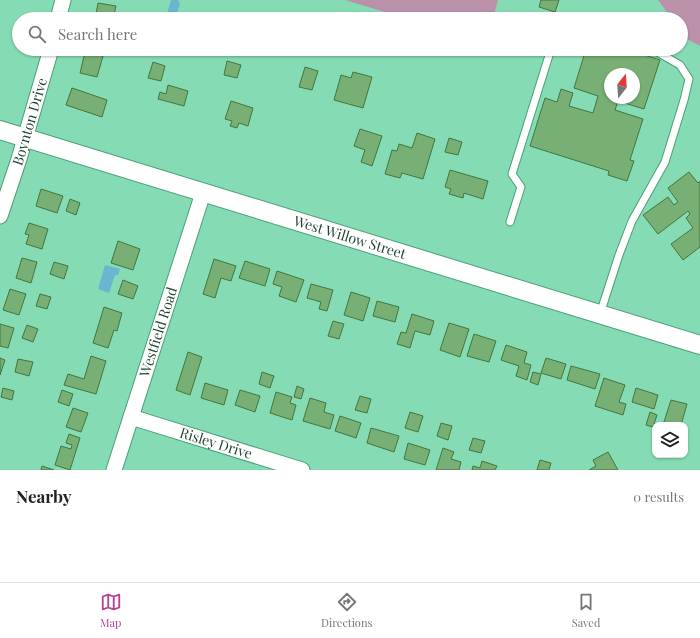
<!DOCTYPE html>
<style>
body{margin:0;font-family:"Playfair Display",serif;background:#f2f2f2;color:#222}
.controls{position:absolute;right:12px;bottom:12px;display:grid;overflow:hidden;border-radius:8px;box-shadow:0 1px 3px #0004}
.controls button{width:36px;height:36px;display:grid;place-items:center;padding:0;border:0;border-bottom:1px solid #e0e0e0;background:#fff;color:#222;font:20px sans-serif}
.compass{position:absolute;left:604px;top:68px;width:36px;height:36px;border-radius:50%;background:#fff;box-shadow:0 1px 3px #0004;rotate:17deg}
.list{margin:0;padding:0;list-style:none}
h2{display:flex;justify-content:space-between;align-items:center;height:52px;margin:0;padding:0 16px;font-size:17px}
h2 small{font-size:13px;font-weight:400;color:#767676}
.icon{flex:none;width:22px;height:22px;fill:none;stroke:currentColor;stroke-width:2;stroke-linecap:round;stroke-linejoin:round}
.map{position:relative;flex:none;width:700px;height:470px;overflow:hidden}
.search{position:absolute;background:#fff;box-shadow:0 1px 3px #0004;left:12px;right:12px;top:12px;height:44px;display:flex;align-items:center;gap:10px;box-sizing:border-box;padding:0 14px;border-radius:22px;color:#767676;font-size:15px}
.sheet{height:112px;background:#fff}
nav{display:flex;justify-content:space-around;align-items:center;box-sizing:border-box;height:56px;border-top:1px solid #e0e0e0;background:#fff;font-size:11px;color:#767676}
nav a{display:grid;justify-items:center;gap:2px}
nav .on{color:#b83f92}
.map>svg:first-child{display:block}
.green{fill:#bb91a9}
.water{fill:#6ab6d0}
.building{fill:#78af74;stroke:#42773f;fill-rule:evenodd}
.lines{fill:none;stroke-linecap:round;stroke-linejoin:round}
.service-casing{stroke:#489f79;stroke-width:9}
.minor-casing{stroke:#489f79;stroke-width:17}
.tertiary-casing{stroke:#489f79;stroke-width:20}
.service{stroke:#fff;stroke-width:7}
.minor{stroke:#fff;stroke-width:15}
.tertiary{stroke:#fff;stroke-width:18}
.labels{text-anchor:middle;stroke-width:3;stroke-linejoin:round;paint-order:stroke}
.street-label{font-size:14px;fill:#214535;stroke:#92e8bf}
</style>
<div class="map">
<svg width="700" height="470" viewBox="0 0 700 470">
<rect width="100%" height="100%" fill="#85dbb3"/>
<g class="green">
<polygon points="345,0 498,0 493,19 408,19"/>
<polygon points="658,0 700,0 700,46 687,39 681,31 681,19 672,19"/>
</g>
<g class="water">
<polygon points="171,0 178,0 180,4 175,19 167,19 166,17"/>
<polygon points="105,265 120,269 118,275 115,275 109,293 98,289"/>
</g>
<g class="building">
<polygon points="541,0 559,0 555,12 539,7"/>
<polygon points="98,3 116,6 113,19 95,19"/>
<polygon points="88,49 105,49 97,77 80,73 85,52 87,52"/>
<path d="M 586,49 L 626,49 L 660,60 L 644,109 L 618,101 L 615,110 L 643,119 L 630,160 L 634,161 L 627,181 L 608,175 L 609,171 L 530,146 L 545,98 L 557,102 L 561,89 L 573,93 L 569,106 L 593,113 L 598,96 L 574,88 ZM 610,74 L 634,74 L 634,98 L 610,98 Z"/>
<polygon points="227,61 241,65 237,78 224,75"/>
<polygon points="153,62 165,66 161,81 148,78"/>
<polygon points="305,67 318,71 312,90 299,87"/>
<polygon points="353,72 372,77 363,108 334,100 341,75 351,78"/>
<polygon points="168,85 188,91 184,106 158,99 160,92 166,94"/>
<polygon points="72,88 107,100 102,117 66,105"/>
<polygon points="231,101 253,108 248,126 239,123 237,128 230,126 232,121 225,119"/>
<polygon points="360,129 382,136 372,166 361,162 365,150 354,146"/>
<polygon points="417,133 435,139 423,179 402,173 400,178 385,174 392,150 397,151 399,144 412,148"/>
<polygon points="449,138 462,142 458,155 445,152"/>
<polygon points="450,170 488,181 483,199 464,193 463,198 449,194 451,189 445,187"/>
<polygon points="689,172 698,183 700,181 700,247 683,260 671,244 693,228 686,218 690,214 688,211 658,234 643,215 668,197 674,205 678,202 668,188"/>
<polygon points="41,189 63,196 57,213 36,206"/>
<polygon points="70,199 80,203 76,215 66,211"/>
<polygon points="29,223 48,229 42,249 26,244 29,235 25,234"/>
<polygon points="118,241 140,249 133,270 111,263"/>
<polygon points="22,258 37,262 31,283 16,278"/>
<polygon points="214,259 236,266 231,281 221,278 215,298 203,294"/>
<polygon points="245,261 270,269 265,286 239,278"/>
<polygon points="54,262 68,266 64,279 50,274"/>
<polygon points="277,271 304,280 296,302 279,296 282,287 273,284"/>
<polygon points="123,280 138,286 133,299 118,294"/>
<polygon points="311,284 333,290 327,311 319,309 321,302 307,298"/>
<polygon points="10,289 26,294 19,315 3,310"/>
<polygon points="351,292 370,298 363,321 344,315"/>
<polygon points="40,294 51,297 47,309 36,306"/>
<polygon points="377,301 399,307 395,322 373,316"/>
<polygon points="104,307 122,313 117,331 114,330 108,348 93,343"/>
<polygon points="412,314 434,321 430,335 415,331 410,348 397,344 401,332 406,333"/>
<polygon points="333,321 344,324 339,339 328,336"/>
<polygon points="449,323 469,329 460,357 440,350"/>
<polygon points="0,324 14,328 8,348 0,346"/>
<polygon points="27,325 38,329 33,342 22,338"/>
<polygon points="474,334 496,341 489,362 467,356"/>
<polygon points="506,345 527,352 524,363 531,365 527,380 516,376 519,366 501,360"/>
<polygon points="188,352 202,357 190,395 176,390"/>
<polygon points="91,356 106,361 96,394 64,385 68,374 84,379"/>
<polygon points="0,358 5,360 0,375"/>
<polygon points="546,358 566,364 561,379 541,373"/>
<polygon points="18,359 33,362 29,376 15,372"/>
<polygon points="571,366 600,374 595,389 567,380"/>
<polygon points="262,372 274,376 270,388 259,384"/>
<polygon points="533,372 541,374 538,385 530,382"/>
<polygon points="604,378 625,385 619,402 626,404 623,415 595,406"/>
<polygon points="205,383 228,390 224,405 201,398"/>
<polygon points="297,386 304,389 301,399 294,397"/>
<polygon points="3,388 14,391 12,400 1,397"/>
<polygon points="636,388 658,395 654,409 632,402"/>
<polygon points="62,390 73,394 69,406 58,402"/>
<polygon points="240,390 260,396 255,412 235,405"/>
<polygon points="276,392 292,397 290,403 296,405 292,420 270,413"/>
<polygon points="360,396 371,399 367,413 355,410"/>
<polygon points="310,398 326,403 324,412 334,415 330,429 303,421"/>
<polygon points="671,400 687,404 681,425 663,425"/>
<polygon points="73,408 88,413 81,432 66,427"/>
<polygon points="410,412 423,416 418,432 405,428"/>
<polygon points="650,412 657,415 653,427 646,425"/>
<polygon points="340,416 361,423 356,438 335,431"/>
<polygon points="441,423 452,426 448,440 437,436"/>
<polygon points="371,428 399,436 394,452 367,443"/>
<polygon points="69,434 80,438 70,470 55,465 61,446 71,449 72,445 66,443"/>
<polygon points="473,438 485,441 481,453 469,450"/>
<polygon points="408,443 430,450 425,465 404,459"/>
<polygon points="443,448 454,452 451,459 461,462 459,470 436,470"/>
<polygon points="608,452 618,470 589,470 596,466 593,460"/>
<polygon points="540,460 551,463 549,470 537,470"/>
<polygon points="482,461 497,466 495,470 472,470 473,466 480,468"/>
<polygon points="42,466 54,470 41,470"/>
</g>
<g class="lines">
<defs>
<g id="service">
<polyline points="578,19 580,18 600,19"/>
<polyline points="510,222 521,187 512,174 551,49"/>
<polyline points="600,314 619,255 632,221 665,162 684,100 689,79 680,65 652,49"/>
</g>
<g id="minor">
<polyline points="58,19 63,0"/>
<path id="s1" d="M 0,216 L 19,159 L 51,49"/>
<path id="s2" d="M 131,417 L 302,470"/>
<path id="s3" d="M 114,470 L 203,193"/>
</g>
<g id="tertiary">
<path id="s4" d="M 0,130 L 700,345"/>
</g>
</defs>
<use href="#service" class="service-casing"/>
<use href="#minor" class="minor-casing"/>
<use href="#tertiary" class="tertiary-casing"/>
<use href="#service" class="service"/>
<use href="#minor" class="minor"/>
<use href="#tertiary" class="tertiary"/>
</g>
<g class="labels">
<g class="street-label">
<text dy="5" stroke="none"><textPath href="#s1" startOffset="99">Boynton Drive</textPath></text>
<text dy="5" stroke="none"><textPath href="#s4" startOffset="366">West Willow Street</textPath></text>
<text dy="5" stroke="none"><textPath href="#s3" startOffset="145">Westfield Road</textPath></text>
<text dy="5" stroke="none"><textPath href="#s2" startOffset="89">Risley Drive</textPath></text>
</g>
</g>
</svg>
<div class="controls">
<button><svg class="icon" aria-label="layers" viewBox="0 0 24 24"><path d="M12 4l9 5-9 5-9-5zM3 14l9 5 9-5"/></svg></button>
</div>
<svg class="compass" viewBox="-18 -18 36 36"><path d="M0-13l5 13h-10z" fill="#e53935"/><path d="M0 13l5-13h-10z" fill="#767676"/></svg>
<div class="search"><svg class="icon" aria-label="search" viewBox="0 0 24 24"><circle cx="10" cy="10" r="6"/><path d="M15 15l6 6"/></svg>Search here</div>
</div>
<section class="sheet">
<h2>Nearby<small>0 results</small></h2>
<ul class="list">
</ul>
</section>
<nav>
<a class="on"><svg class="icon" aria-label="map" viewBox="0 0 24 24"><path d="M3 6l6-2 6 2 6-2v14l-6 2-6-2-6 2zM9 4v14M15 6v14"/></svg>Map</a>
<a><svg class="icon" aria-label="directions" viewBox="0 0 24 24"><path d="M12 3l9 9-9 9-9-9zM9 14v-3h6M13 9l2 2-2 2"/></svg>Directions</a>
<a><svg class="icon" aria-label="saved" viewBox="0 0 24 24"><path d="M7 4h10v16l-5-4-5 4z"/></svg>Saved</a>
</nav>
